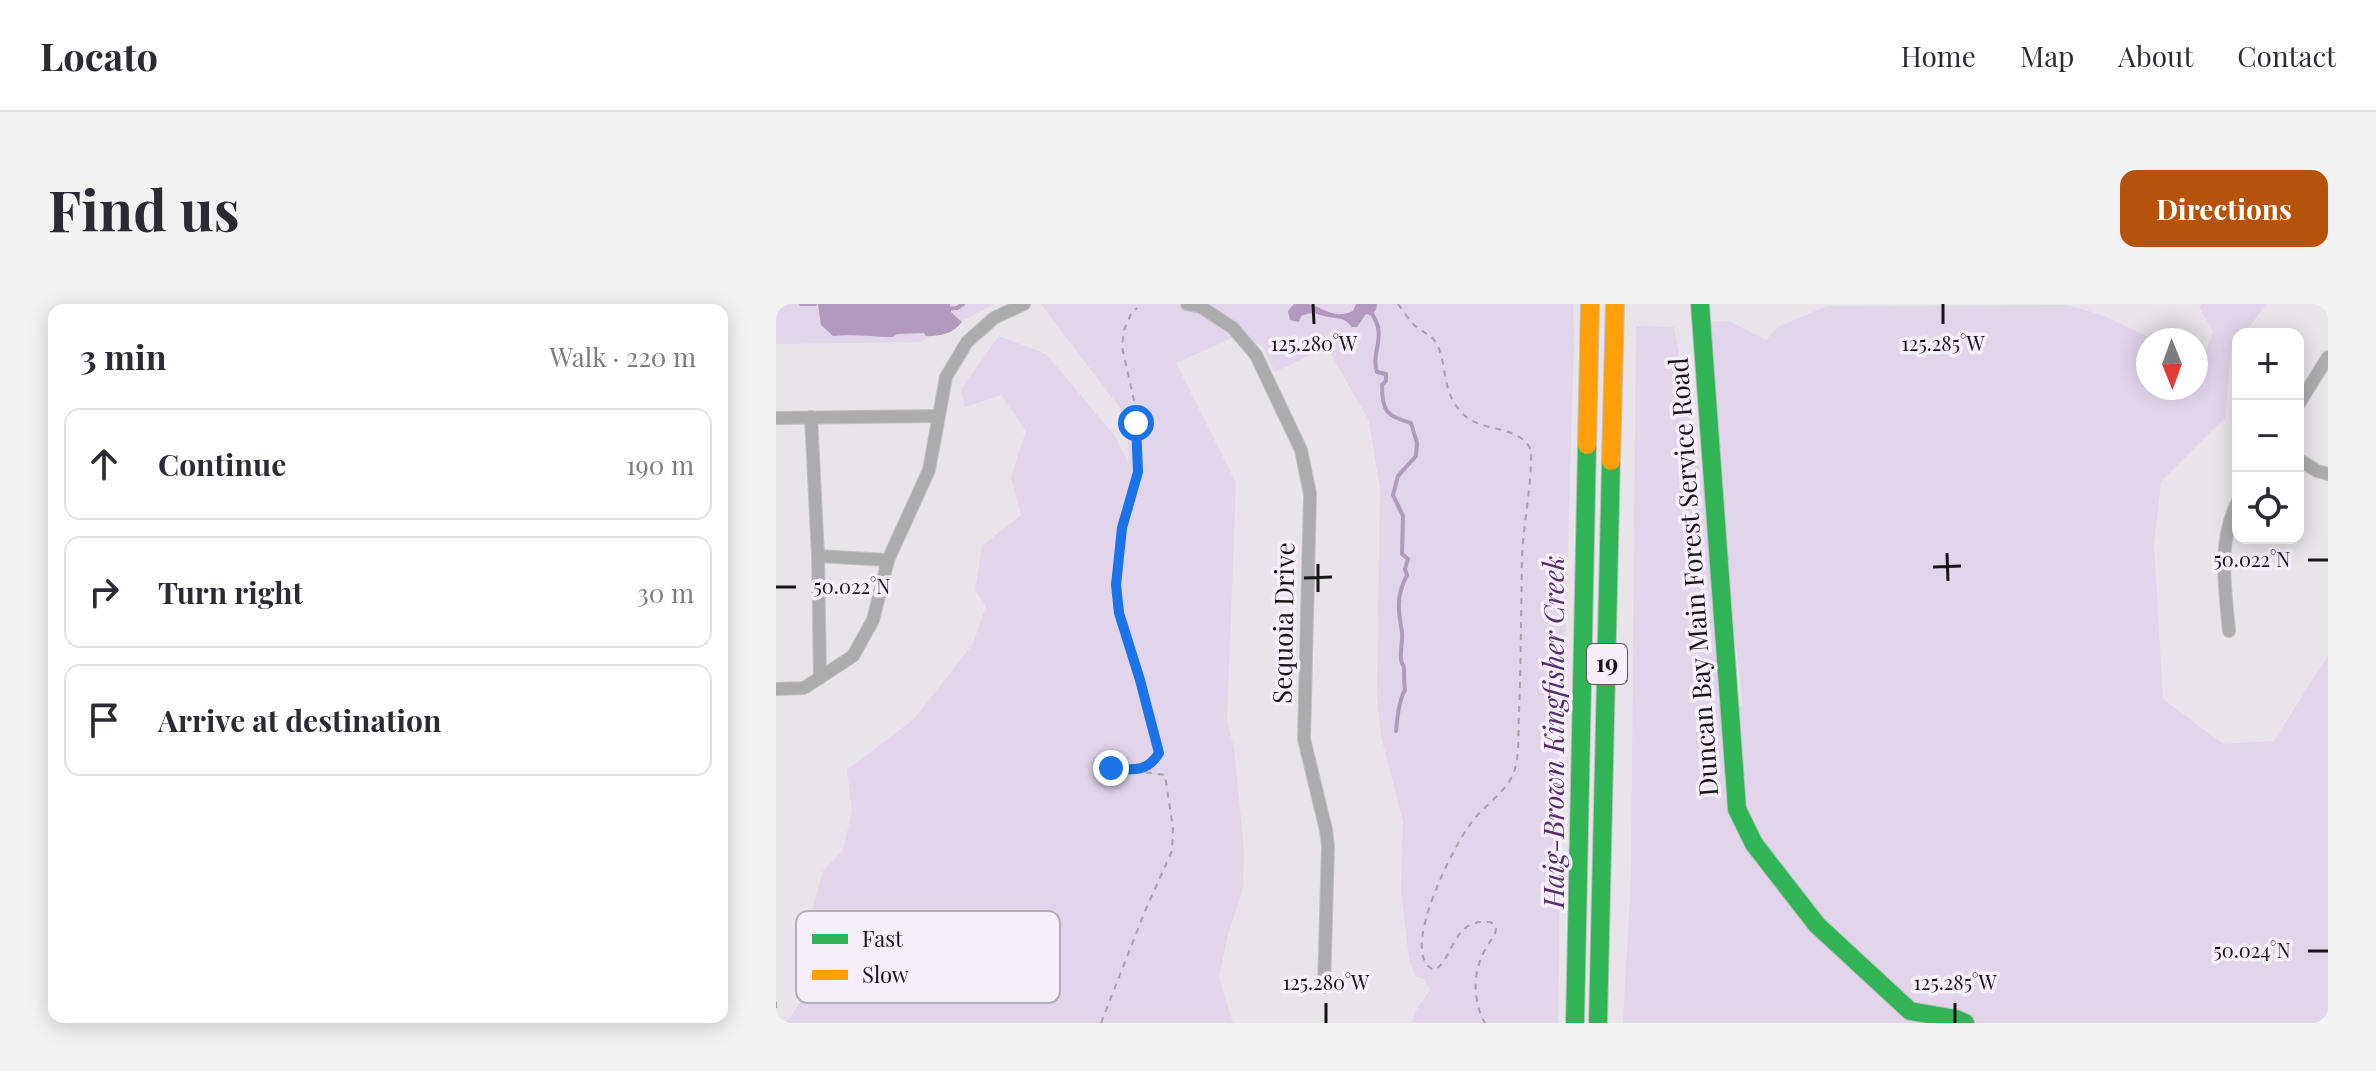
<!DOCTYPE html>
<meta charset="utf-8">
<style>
body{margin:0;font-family:"Playfair Display",serif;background:#f2f2f3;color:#2b2b33}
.controls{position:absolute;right:24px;top:24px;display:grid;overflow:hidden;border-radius:16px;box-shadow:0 4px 20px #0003}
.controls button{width:72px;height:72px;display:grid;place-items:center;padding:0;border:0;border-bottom:2px solid #e1e1e2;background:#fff;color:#2b2b33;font:40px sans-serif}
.compass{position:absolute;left:1360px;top:24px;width:72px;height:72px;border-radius:50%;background:#fff;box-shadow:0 4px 20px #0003;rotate:179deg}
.stop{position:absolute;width:24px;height:24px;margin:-18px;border:6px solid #1a73e8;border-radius:50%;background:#fff}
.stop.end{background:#1a73e8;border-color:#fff;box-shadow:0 2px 8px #0008}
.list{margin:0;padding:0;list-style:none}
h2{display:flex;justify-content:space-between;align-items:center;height:104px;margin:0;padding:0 32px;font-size:34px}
h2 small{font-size:26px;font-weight:400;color:#7c7c81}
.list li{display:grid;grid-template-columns:52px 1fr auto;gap:24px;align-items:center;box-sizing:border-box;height:112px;margin:0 16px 16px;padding:0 16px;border:2px solid #e1e1e2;border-radius:16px}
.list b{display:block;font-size:30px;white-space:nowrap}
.list em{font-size:26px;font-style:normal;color:#7c7c81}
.icon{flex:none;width:44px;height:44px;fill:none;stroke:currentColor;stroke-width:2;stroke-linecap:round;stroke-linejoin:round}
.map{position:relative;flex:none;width:1552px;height:719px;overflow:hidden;border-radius:16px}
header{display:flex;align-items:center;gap:48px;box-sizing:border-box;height:112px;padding:0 40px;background:#fff;border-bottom:2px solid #e1e1e2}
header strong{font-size:38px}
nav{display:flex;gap:44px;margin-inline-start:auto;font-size:28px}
.intro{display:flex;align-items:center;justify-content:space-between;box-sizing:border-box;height:192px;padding:0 48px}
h1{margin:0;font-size:56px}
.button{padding:20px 36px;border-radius:16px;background:#b45309;color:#fff;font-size:28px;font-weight:700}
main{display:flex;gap:48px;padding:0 48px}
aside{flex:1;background:#fff;border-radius:16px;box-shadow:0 4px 20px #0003}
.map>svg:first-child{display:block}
.green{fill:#e2d4ea}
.water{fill:#b19abd}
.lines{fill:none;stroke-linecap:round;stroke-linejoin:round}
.stream{stroke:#b19abd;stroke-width:4}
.street-casing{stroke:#c3c0c4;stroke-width:14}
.fast-casing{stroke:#c3c0c4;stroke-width:20}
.slow-casing{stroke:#c3c0c4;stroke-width:20}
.path{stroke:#a5a3a6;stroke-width:2;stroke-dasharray:6 6;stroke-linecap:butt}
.street{stroke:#acabae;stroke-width:12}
.fast{stroke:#30b455;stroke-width:18}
.slow{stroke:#ff9f0a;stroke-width:18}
.route{stroke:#1a73e8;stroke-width:10}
.ticks{fill:none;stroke:#181519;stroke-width:3}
.labels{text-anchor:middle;stroke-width:7;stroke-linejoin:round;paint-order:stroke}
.shield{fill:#f6eefb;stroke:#5b565d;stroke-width:2}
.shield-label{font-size:24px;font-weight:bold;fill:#181519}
.street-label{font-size:26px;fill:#181519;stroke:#f6eefb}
.water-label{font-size:28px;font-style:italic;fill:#572e6b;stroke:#f6eefb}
.key{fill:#f6eefb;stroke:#b3adb7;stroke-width:2}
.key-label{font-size:22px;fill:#181519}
.ticks-label{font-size:20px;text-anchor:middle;fill:#181519;stroke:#f6eefb;stroke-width:7;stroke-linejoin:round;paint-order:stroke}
</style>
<header>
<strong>Locato</strong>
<nav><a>Home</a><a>Map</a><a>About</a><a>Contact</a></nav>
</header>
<div class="intro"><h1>Find us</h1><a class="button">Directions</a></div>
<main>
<aside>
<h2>3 min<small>Walk · 220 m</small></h2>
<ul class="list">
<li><svg class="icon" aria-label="ahead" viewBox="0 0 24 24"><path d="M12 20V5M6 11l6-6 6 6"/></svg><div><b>Continue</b></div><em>190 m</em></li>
<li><svg class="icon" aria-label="right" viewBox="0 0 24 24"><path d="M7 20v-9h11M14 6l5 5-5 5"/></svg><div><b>Turn right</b></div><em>30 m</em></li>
<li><svg class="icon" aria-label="arrive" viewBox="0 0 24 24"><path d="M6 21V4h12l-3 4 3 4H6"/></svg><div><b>Arrive at destination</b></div></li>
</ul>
</aside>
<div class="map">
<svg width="1552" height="719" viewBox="0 0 1552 719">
<rect width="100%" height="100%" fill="#e8e4ea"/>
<g class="green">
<polygon points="0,0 219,0 144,38 0,40"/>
<polygon points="265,0 797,0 798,35 787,412 783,448 785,495 782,719 636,719 639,708 654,686 648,675 639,672 633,654 625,587 627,517 605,432 601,392 604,185 593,117 551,43 499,68 486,41 456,34 400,59 460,179 451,417 458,444 468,546 467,584 452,630 443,673 457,719 10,719 32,687 28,635 47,567 67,546 76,507 71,466 138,415 197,340 210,302 199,286 206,242 245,211 235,173 250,127 225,91 189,103 185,85 223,32 270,50 339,132 353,160 352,129 344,104"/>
<polygon points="1425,0 1490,0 1468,30 1462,30 1462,38 1455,47 1449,114 1385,178 1378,240 1387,395 1447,440 1498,437 1552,351 1552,719 847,719 855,572 860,22 898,23 929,193 944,407 967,402 951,267 929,18 953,17 990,36 1002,23 1051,2 1291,1 1326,11 1379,36 1372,36 1372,84 1420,84 1420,55 1426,57 1437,28 1424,4"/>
</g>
<g class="water">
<path d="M 42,0 L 174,0 L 175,8 L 186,18 C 176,30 166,32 150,32 L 148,29 L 121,30 L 117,33 C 97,33 78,30 57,32 L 45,21 Z"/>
<path d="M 518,0 C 522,0 527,0 532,0 C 548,3 556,16 577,7 L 580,0 L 601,0 L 600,6 L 595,11 L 590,10 L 581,23 L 576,23 C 568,13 564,15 552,13 C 538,10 540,7 525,12 L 523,18 L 514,16 L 512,7 Z"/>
</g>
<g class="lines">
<g class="stream">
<polyline points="0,0 3,0"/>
<polyline points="25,0 39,0"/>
<polyline points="170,5 181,4 187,0"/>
<path d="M 594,7 C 613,32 594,47 601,68 L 610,70 L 610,77 L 606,81 C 606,107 610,112 635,119 L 641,139 L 640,152 L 622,172 L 617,191 L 627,212 L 626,250 L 632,255 L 629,265 L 631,271 C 620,292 622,306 626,328 C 627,337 624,346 625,354 C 626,365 628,356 628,367 C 628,374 628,379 629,386 C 623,395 621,416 620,427"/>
</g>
<defs>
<g id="street">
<polyline points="411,0 425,3 457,24 480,51 525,146 534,190 528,435 550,526 552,542 548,683"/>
<polyline points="1522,101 1552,53"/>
<polyline points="35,113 42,252 44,374"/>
<polyline points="0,114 162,112"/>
<polyline points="1522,155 1541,167 1552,170"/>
<polyline points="42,252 112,256"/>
<path d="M 1453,327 C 1449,283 1441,238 1462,197"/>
<polyline points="0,385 28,384 77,352 97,316 112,256 153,166 170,73 191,38 218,14 248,0"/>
</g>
<g id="fast">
<polyline points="924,0 961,505 978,540 1041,621 1134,707 1180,715 1189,719"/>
<polyline points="799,719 811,141"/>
<polyline points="822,719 835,157"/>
</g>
<g id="slow">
<polyline points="811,141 814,0"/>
<polyline points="835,157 839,0"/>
</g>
</defs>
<use href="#street" class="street-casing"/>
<use href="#fast" class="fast-casing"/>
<use href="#slow" class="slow-casing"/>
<g class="path">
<path d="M 622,0 C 627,7 632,14 637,20 C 644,27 656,31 661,40 C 672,63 665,87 686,109 C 705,130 742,119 755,146 C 756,183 747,219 746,255 C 745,306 745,357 743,408 C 742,427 744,450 738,468 C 731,488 707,502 695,519 C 678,541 621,651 658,666 C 678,657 676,610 717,619 L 720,625 L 719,630 C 713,639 706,649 703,660 C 697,677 699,703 709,719"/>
<polyline points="0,698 1,719"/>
<path d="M 325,719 L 369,607 L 396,547 L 397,524 L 389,471 L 335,464 C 356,466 371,469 383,449 L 364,376 L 343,309 L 340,281 L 346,224 L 362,168 L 358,96 L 346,43 L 348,26 L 355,10 L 361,4"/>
</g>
<use href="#street" class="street"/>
<use href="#fast" class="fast"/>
<use href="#slow" class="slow"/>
</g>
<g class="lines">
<path class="route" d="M 335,464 C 356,466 371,469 383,449 L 364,376 L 343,309 L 340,281 L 346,224 L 362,168 L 360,119"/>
</g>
<path class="ticks" d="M 537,0 L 538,20M 1167,0 L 1167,20M 1171,249 L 1172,277M 1532,256 L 1552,256M 542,260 L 542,288M 1157,263 L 1185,262M 528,274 L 556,273M 0,283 L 20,283M 1532,647 L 1552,647M 550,699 L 550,719M 1179,699 L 1179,719"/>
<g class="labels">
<rect class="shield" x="811" y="340" width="40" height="40" rx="6"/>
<g class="shield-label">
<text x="831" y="368">19</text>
</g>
<g class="street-label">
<text transform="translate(918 273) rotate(-94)" y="9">Duncan Bay Main Forest Service Road</text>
<text transform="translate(508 319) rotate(-89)" y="9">Sequoia Drive</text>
</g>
<g class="water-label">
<text transform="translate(778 428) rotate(-90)" y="10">Haig-Brown Kingfisher Creek</text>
</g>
</g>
<rect x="20" y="607" width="264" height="92" rx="12" class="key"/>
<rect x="36" y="630" width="36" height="10" fill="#30b455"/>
<rect x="36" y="666" width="36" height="10" fill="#ff9f0a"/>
<g class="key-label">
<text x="86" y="643">Fast</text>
<text x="86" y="679">Slow</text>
</g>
<g class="ticks-label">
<text x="538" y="47">125.280°W</text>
<text x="1167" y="47">125.285°W</text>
<text x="1476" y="263">50.022°N</text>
<text x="76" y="290">50.022°N</text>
<text x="1476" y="654">50.024°N</text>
<text x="550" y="686">125.280°W</text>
<text x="1179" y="686">125.285°W</text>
</g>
</svg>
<div class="controls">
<button>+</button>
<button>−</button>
<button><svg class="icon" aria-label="locate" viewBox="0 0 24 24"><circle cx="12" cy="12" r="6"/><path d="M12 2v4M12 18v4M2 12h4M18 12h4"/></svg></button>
</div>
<svg class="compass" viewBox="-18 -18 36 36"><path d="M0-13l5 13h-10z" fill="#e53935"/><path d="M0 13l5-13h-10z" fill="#7c7c81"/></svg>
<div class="stop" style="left:360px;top:119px"></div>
<div class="stop end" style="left:335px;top:464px"></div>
</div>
</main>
